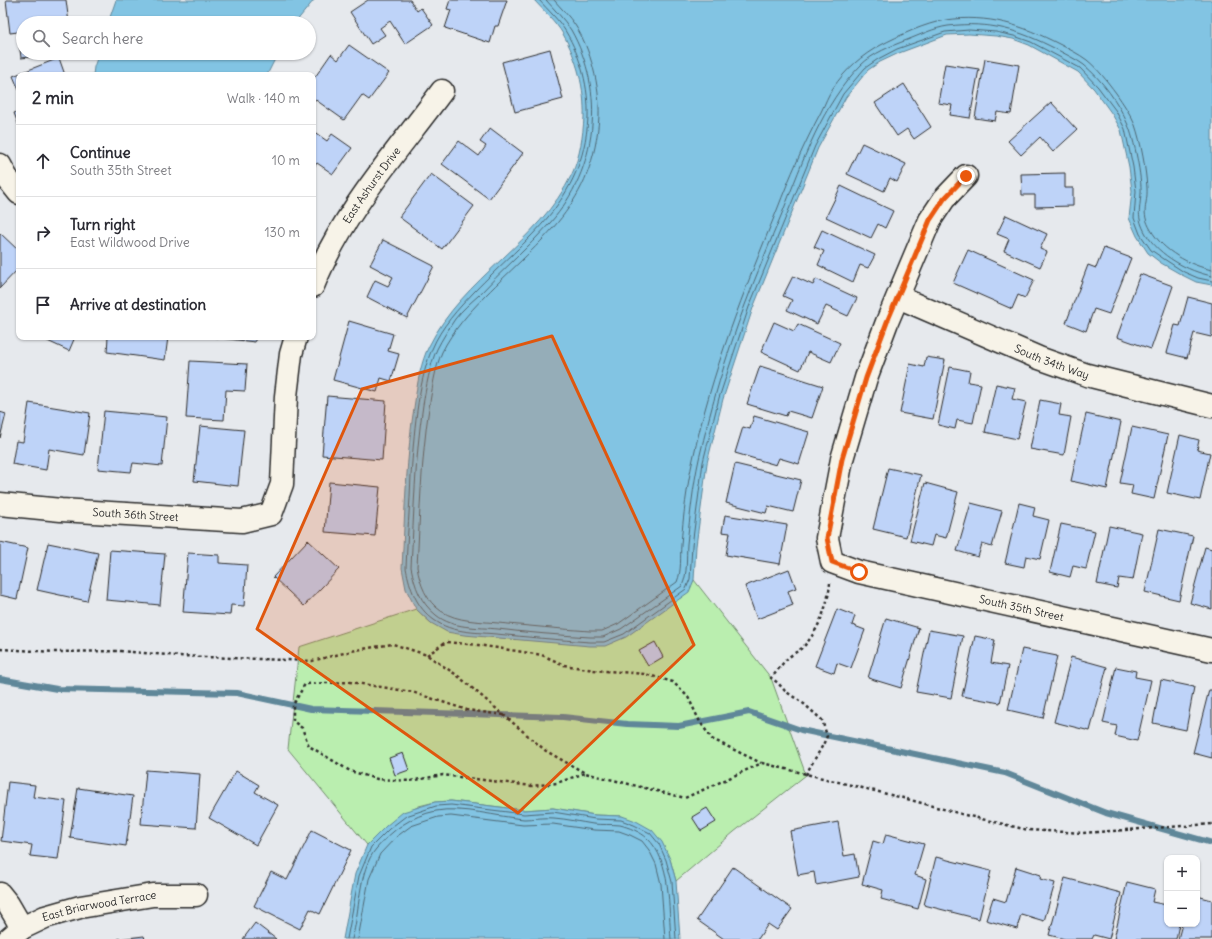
<!DOCTYPE html>
<meta charset="utf-8">
<style>
body{margin:0;font-family:Delius,sans-serif;background:#f2f2f3;color:#2b2b33}
.controls{position:absolute;right:12px;bottom:12px;display:grid;overflow:hidden;border-radius:8px;box-shadow:0 1px 3px #0004}
.controls button{width:36px;height:36px;display:grid;place-items:center;padding:0;border:0;border-bottom:1px solid #e1e1e2;background:#fff;color:#2b2b33;font:20px sans-serif}
.stop{position:absolute;width:12px;height:12px;margin:-9px;border:3px solid #ea580c;border-radius:50%;background:#fff}
.stop.end{background:#ea580c;border-color:#fff;box-shadow:0 1px 4px #0008}
.list{margin:0;padding:0;list-style:none}
h2{display:flex;justify-content:space-between;align-items:center;height:52px;margin:0;padding:0 16px;font-size:17px}
h2 small{font-size:13px;font-weight:400;color:#7c7c81}
.list li{display:grid;grid-template-columns:26px 1fr auto;gap:12px;align-items:center;box-sizing:border-box;height:72px;padding:0 16px;border-top:1px solid #e1e1e2}
.list b{display:block;font-size:15px;white-space:nowrap}
.list p{margin:0;font-size:13px;white-space:nowrap;color:#7c7c81}
.list em{font-size:13px;font-style:normal;color:#7c7c81}
.icon{flex:none;width:22px;height:22px;fill:none;stroke:currentColor;stroke-width:2;stroke-linecap:round;stroke-linejoin:round}
.map{position:relative;flex:none;width:1212px;height:939px;overflow:hidden}
.search{position:absolute;background:#fff;box-shadow:0 1px 3px #0004;left:16px;top:16px;width:300px;height:44px;display:flex;align-items:center;gap:10px;box-sizing:border-box;padding:0 14px;border-radius:22px;color:#7c7c81;font-size:15px}
.panel{position:absolute;background:#fff;box-shadow:0 1px 3px #0004;left:16px;top:72px;width:300px;height:268px;border-radius:8px}
.map>svg:first-child{display:block}
.green{fill:#baeeaf;stroke:#728c6d}
.water{fill:#82c4e3;stroke:#5f8799}
.lines{fill:none;stroke-linecap:round;stroke-linejoin:round}
.shore{stroke:#4e6875;stroke-width:1}
.stream{stroke:#5f8799;stroke-width:6}
.building{fill:#bed3f8;stroke:#2b2b2b}
.minor-casing{stroke:#2b2b2b;stroke-width:25}
.path{stroke:#2b2b2b;stroke-width:2.5;stroke-dasharray:3 3;stroke-linecap:butt}
.minor{stroke:#f7f3e8;stroke-width:22}
.route{stroke:#ea580c;stroke-width:5}
.marked{fill:#df570e;fill-opacity:0.2;stroke:#df570e;stroke-width:3;stroke-linejoin:round}
.labels{text-anchor:middle;stroke-width:4;stroke-linejoin:round;paint-order:stroke}
.street-label{font-size:11px;fill:#2b2b2b;stroke:#f7f3e8}
</style>
<div class="map">
<svg width="1212" height="939" viewBox="0 0 1212 939">
<rect width="100%" height="100%" fill="#e6e9ed"/>
<filter id="ink" filterUnits="userSpaceOnUse"><feTurbulence type="fractalNoise" baseFrequency=".025" numOctaves="2"/><feDisplacementMap in="SourceGraphic" scale="8" xChannelSelector="R" yChannelSelector="G"/><feConvolveMatrix kernelMatrix="1 2 1 2 8 2 1 2 1" color-interpolation-filters="sRGB"/></filter>
<g filter="url(#ink)">
<polygon class="green" points="694,580 771,678 806,775 734,832 676,881 670,859 622,816 595,815 553,808 524,810 451,801 435,802 419,806 386,826 367,845 288,749 299,647 416,609 431,623 681,598"/>
<g class="water">
<polygon points="116,0 314,0 295,23 108,23"/>
<path d="M 534,0 L 1212,0 L 1212,285 L 1196,282 L 1182,275 L 1161,263 L 1148,253 L 1137,236 L 1129,218 L 1132,191 L 1129,167 L 1121,130 L 1112,114 L 1094,89 L 1078,72 L 1029,45 L 1013,39 L 996,36 L 969,34 L 947,35 L 899,53 L 880,62 L 868,70 L 846,97 L 818,148 L 753,308 L 723,399 L 707,463 L 696,546 L 694,580 L 689,592 L 626,637 L 605,646 L 590,646 L 464,635 L 447,632 L 431,623 L 416,609 L 406,589 L 402,568 C 405,512 406,456 415,401 C 417,385 421,361 429,346 C 463,277 539,243 572,174 C 580,156 583,136 584,117 C 585,89 577,59 563,34 C 556,22 544,11 534,0 Z"/>
<polygon points="99,53 278,53 267,75 93,75 94,67"/>
<polygon points="451,801 524,810 553,808 595,815 622,816 636,821 652,830 662,842 670,859 676,881 680,939 343,939 355,874 367,845 386,826 403,812 435,802"/>
</g>
<g class="lines">
<g class="shore">
<path d="M 539,0 C 548,10 559,20 566,32 C 581,57 589,88 588,118 C 583,202 527,237 474,292 C 458,309 441,327 432,349 C 417,385 414,436 411,475 C 410,506 407,537 406,568 C 410,588 416,607 434,620 C 452,633 475,632 496,634 C 527,637 559,640 590,642 L 604,642 L 624,634 L 686,589 L 690,579 L 692,546 L 703,462 L 719,398 L 749,307 L 815,146 L 843,94 L 865,68 L 878,59 L 897,49 L 945,32 L 969,30 L 996,32 L 1014,36 L 1031,42 L 1080,68 L 1098,87 L 1116,111 L 1125,129 L 1133,167 L 1136,191 L 1134,218 L 1140,234 L 1151,250 L 1164,259 L 1184,272 L 1198,278 L 1212,281"/>
<path d="M 546,0 C 554,9 564,19 571,30 C 606,92 598,169 550,223 C 527,249 501,271 478,296 C 470,303 462,310 455,319 C 449,328 442,339 437,349 C 430,364 426,388 423,405 C 415,458 414,513 411,567 C 415,587 420,602 436,615 C 453,629 478,627 498,629 C 529,633 559,635 590,637 L 603,637 L 621,629 L 682,586 C 688,573 686,558 687,544 C 690,516 693,486 699,459 C 711,407 726,355 745,305 C 757,273 770,242 783,211 C 803,161 822,104 861,65 C 873,53 891,46 907,40 C 920,35 934,28 948,26 C 990,21 1019,30 1056,49 C 1065,54 1076,59 1084,65 C 1102,80 1119,103 1128,125 C 1134,138 1142,178 1141,193 C 1140,211 1136,216 1146,234 C 1160,256 1187,271 1212,276"/>
<path d="M 554,0 C 561,8 569,16 575,25 C 591,49 600,87 599,116 C 594,205 542,238 485,296 C 468,314 453,330 442,352 C 435,368 432,390 429,408 C 421,460 420,514 417,567 C 420,584 426,601 441,611 C 458,622 479,621 498,623 C 529,626 560,629 590,631 L 602,631 L 618,624 L 677,582 C 682,570 680,557 681,545 C 683,517 687,486 693,459 C 711,373 744,291 777,210 C 790,176 804,144 821,112 C 825,104 828,95 833,88 C 845,70 862,55 881,45 C 898,36 926,23 946,20 C 988,14 1022,25 1059,44 C 1069,49 1079,54 1087,60 C 1098,69 1107,81 1116,93 C 1123,103 1130,113 1135,125 C 1141,142 1146,170 1147,188 C 1148,206 1140,211 1151,230 C 1163,251 1189,265 1212,270"/>
<polyline points="347,939 359,876 371,847 389,829 406,816 436,806 451,805 524,814 553,812 595,819 621,820 634,825 650,833 659,844 666,860 672,882 676,939"/>
<path d="M 352,939 C 360,913 358,870 376,849 C 392,830 411,816 436,811 C 461,806 498,817 524,819 C 534,819 544,817 554,818 C 567,819 580,822 593,824 C 602,825 611,824 620,825 C 628,827 641,832 647,838 C 672,861 668,908 671,939"/>
<polyline points="358,939 369,879 380,854 396,837 411,826 438,817 451,816 523,825 553,824 594,830 619,831 630,835 642,841 649,850 656,864 661,884 665,939"/>
</g>
<polyline class="stream" points="0,679 57,689 237,693 311,709 563,717 627,724 679,726 749,712 801,730 1005,773 1106,813 1212,843"/>
</g>
<g class="building">
<polygon points="6,0 66,0 69,23 23,23 23,53 63,54 21,58 18,32 10,33"/>
<polygon points="368,0 410,0 417,11 421,8 433,25 405,44 390,21 380,28 385,35 371,44 350,12"/>
<polygon points="450,0 507,0 498,26 495,26 490,43 445,28 451,10 447,9"/>
<polygon points="349,45 389,73 369,100 362,95 344,120 313,98 313,80 331,54 338,60"/>
<polygon points="550,49 563,99 515,112 502,62"/>
<polygon points="59,58 65,75 19,75 19,90 13,76"/>
<polygon points="985,59 1019,65 1011,114 997,112 995,121 975,118"/>
<polygon points="945,64 979,69 970,118 950,115 952,105 938,103"/>
<polygon points="904,84 931,127 914,139 907,129 897,136 875,103"/>
<polygon points="1051,102 1077,130 1053,152 1040,137 1021,155 1008,141"/>
<polygon points="19,111 19,126 14,113"/>
<polygon points="490,128 523,153 489,199 442,164 459,141 479,156 486,146 480,142"/>
<polygon points="313,131 327,141 332,134 352,148 333,174 317,163 313,168"/>
<polygon points="862,143 906,164 897,182 890,178 884,191 847,174"/>
<polygon points="1065,173 1065,188 1073,188 1073,206 1035,207 1035,195 1022,195 1021,174"/>
<polygon points="431,174 474,206 442,249 399,217"/>
<polygon points="841,186 893,211 885,228 878,224 871,238 826,217"/>
<polygon points="1006,215 1047,234 1040,249 1047,252 1040,267 1004,251 1009,239 997,234"/>
<polygon points="822,230 875,255 868,268 860,265 853,282 818,265 824,251 814,247"/>
<polygon points="0,233 19,251 19,268 0,288"/>
<polygon points="383,240 434,266 407,318 367,297 375,280 388,286 393,277 370,265"/>
<polygon points="1104,248 1131,258 1109,314 1094,309 1086,331 1066,323 1088,265 1096,268"/>
<polygon points="968,250 1034,280 1025,298 1018,295 1012,309 953,283"/>
<polygon points="1140,274 1173,286 1151,349 1117,337"/>
<polygon points="793,276 813,285 816,279 857,298 848,316 826,306 817,324 787,310 792,300 783,296"/>
<polygon points="1188,297 1212,303 1212,334 1211,337 1194,333 1187,358 1167,353 1175,325 1180,326"/>
<polygon points="349,321 393,334 388,351 399,354 391,381 381,378 377,392 333,380"/>
<polygon points="774,322 794,331 798,324 840,343 831,362 808,352 800,370 761,352"/>
<polygon points="39,337 75,337 69,351"/>
<polygon points="108,337 168,337 165,360 107,352"/>
<polygon points="211,337 255,337 255,342"/>
<polygon points="926,357 945,360 933,419 900,413 910,364 924,367"/>
<polygon points="190,361 247,364 245,391 226,390 224,420 186,418"/>
<polygon points="760,366 823,386 812,418 788,411 786,416 747,404"/>
<polygon points="950,367 970,371 968,382 981,384 973,423 957,420 955,429 938,425"/>
<polygon points="996,384 1015,388 1012,399 1026,402 1017,439 985,432"/>
<polygon points="327,396 386,401 382,460 322,455"/>
<polygon points="1040,400 1061,404 1059,415 1071,417 1064,455 1030,449"/>
<polygon points="29,403 90,413 84,455 49,449 46,470 12,464 16,441 23,442"/>
<polygon points="104,411 167,417 162,466 133,463 131,472 98,469"/>
<polygon points="0,412 6,414 0,438"/>
<polygon points="1086,414 1121,422 1107,489 1071,481"/>
<polygon points="754,416 809,432 799,464 779,458 776,465 735,453 743,427 750,429"/>
<polygon points="200,426 244,430 238,486 194,481"/>
<polygon points="1132,427 1168,435 1154,499 1131,494 1133,485 1120,483"/>
<polygon points="1180,435 1199,440 1197,450 1210,453 1200,500 1167,493"/>
<polygon points="735,464 801,480 793,512 768,506 766,513 726,503"/>
<polygon points="888,468 921,475 906,537 873,529"/>
<polygon points="329,482 380,487 375,536 325,532"/>
<polygon points="925,483 958,492 946,538 934,535 931,546 910,541"/>
<polygon points="971,503 1002,511 992,547 982,544 978,557 957,551"/>
<polygon points="1019,503 1035,507 1033,516 1049,520 1040,559 1026,556 1024,567 1005,563"/>
<polygon points="725,515 787,525 780,564 726,555 730,533 722,532"/>
<polygon points="1061,524 1095,531 1086,569 1073,566 1070,577 1050,572"/>
<polygon points="1109,526 1142,533 1133,580 1119,578 1117,588 1097,584"/>
<polygon points="1159,529 1193,536 1179,600 1145,592"/>
<polygon points="308,540 339,569 304,606 273,577"/>
<polygon points="0,542 28,548 17,599 0,595"/>
<polygon points="48,543 98,553 87,601 37,590"/>
<polygon points="1205,547 1212,549 1212,609 1190,603"/>
<polygon points="110,550 165,554 160,605 106,600"/>
<polygon points="188,553 219,555 219,563 247,565 244,606 231,605 230,615 183,612"/>
<polygon points="789,569 796,588 788,591 793,605 757,619 745,586"/>
<polygon points="837,609 855,616 852,625 865,630 851,668 837,663 834,673 815,666"/>
<polygon points="886,618 919,628 901,688 868,678"/>
<polygon points="929,630 963,636 951,698 916,692"/>
<polygon points="975,636 995,640 991,663 1008,666 1000,703 962,696"/>
<polygon points="655,642 663,657 648,666 639,651"/>
<polygon points="1022,649 1057,656 1043,718 1008,710"/>
<polygon points="1071,657 1107,667 1090,731 1054,722"/>
<polygon points="1116,667 1136,671 1135,677 1151,680 1137,741 1115,736 1117,726 1103,723"/>
<polygon points="1161,680 1194,687 1186,730 1153,723"/>
<polygon points="1209,690 1212,690 1212,758 1193,753"/>
<polygon points="403,753 409,770 395,775 389,758"/>
<polygon points="146,770 200,774 196,828 141,824"/>
<polygon points="236,771 259,785 255,792 278,805 256,845 209,818"/>
<polygon points="8,782 35,785 33,797 66,801 58,859 30,856 32,845 1,841"/>
<polygon points="78,788 133,796 126,846 70,838"/>
<polygon points="707,808 716,822 701,831 692,817"/>
<polygon points="838,822 844,856 855,854 859,877 816,885 814,872 798,875 790,831"/>
<polygon points="312,830 351,850 320,914 310,909 300,929 254,906 271,872 287,880"/>
<polygon points="886,834 924,844 915,875 926,879 918,909 881,899 883,890 862,884 873,841 883,844"/>
<polygon points="936,857 991,871 979,919 924,905"/>
<polygon points="733,867 792,909 777,930 768,924 758,939 724,939 697,920"/>
<polygon points="1016,867 1041,875 1040,879 1055,883 1044,921 1021,914 1017,929 986,920 993,898 1006,902"/>
<polygon points="1065,878 1121,893 1109,939 1094,935 1092,939 1065,939 1049,935"/>
<polygon points="1127,882 1155,889 1152,902 1167,905 1167,924 1179,924 1176,939 1114,939"/>
<polygon points="1197,896 1212,900 1212,939 1178,939 1182,924 1197,924"/>
<polygon points="255,923 276,939 243,939"/>
<polygon points="144,936 145,939 118,939"/>
</g>
<g class="lines">
<defs>
<g id="minor">
<polyline points="0,165 7,178 19,193"/>
<path id="s1" d="M 966,176 L 944,199 L 930,220 L 887,322 L 866,378 L 842,459 L 827,538 L 832,562 L 859,572 L 1212,650"/>
<path id="s2" d="M 313,286 C 342,213 396,153 442,91"/>
<path id="s3" d="M 898,297 L 1039,358 L 1087,375 L 1212,406"/>
<path id="s4" d="M 0,504 L 61,510 L 242,521 L 271,514 L 282,484 L 286,396 L 291,354 L 296,337"/>
<polyline points="0,894 8,904 22,928"/>
<path id="s5" d="M 9,939 L 22,928 L 45,917 L 80,907 L 153,895 L 196,895"/>
</g>
</defs>
<use href="#minor" class="minor-casing"/>
<g class="path">
<polyline points="0,649 55,652 119,651 179,656 312,661 356,650 393,644 427,655 458,676 546,751 585,773 685,798 762,763 907,799 965,815 1028,830 1083,833 1212,824"/>
<polyline points="427,655 446,642 478,645 542,655 564,665 594,670 645,674 673,682 688,697 700,722 712,739 761,763"/>
<polyline points="504,715 467,710 412,692 350,682 305,684 293,705 293,721 302,728 309,746 350,771 377,779 410,781 443,775 532,786 557,783 585,773"/>
<path d="M 806,775 C 813,760 821,751 827,736 L 822,720 L 804,704 L 785,691 L 778,683 L 771,678 C 777,672 782,663 789,657 C 794,653 799,651 804,646 C 819,630 828,605 830,583"/>
</g>
<use href="#minor" class="minor"/>
</g>
</g>
<g class="lines" filter="url(#ink)">
<polyline class="route" points="859,572 832,562 827,538 842,459 866,378 887,322 930,220 944,199 966,176"/>
</g>
<path class="marked" d="M 552,336 L 694,645 L 518,813 L 257,629 L 362,389 Z"/>
<g class="labels">
<g class="street-label">
<text dy="4" stroke="none"><textPath href="#s2" startOffset="117">East Ashurst Drive</textPath></text>
<text dy="4" stroke="none"><textPath href="#s3" startOffset="167">South 34th Way</textPath></text>
<text dy="4" stroke="none"><textPath href="#s4" startOffset="136">South 36th Street</textPath></text>
<text dy="4" stroke="none"><textPath href="#s1" startOffset="612">South 35th Street</textPath></text>
<text dy="4" stroke="none"><textPath href="#s5" startOffset="98">East Briarwood Terrace</textPath></text>
</g>
</g>
</svg>
<div class="controls">
<button>+</button>
<button>−</button>
</div>
<div class="stop" style="left:859px;top:572px"></div>
<div class="stop end" style="left:966px;top:176px"></div>
<div class="search"><svg class="icon" aria-label="search" viewBox="0 0 24 24"><circle cx="10" cy="10" r="6"/><path d="M15 15l6 6"/></svg>Search here</div>
<section class="panel">
<h2>2 min<small>Walk · 140 m</small></h2>
<ul class="list">
<li><svg class="icon" aria-label="ahead" viewBox="0 0 24 24"><path d="M12 20V5M6 11l6-6 6 6"/></svg><div><b>Continue</b><p>South 35th Street</p></div><em>10 m</em></li>
<li><svg class="icon" aria-label="right" viewBox="0 0 24 24"><path d="M7 20v-9h11M14 6l5 5-5 5"/></svg><div><b>Turn right</b><p>East Wildwood Drive</p></div><em>130 m</em></li>
<li><svg class="icon" aria-label="arrive" viewBox="0 0 24 24"><path d="M6 21V4h12l-3 4 3 4H6"/></svg><div><b>Arrive at destination</b></div></li>
</ul>
</section>
</div>
